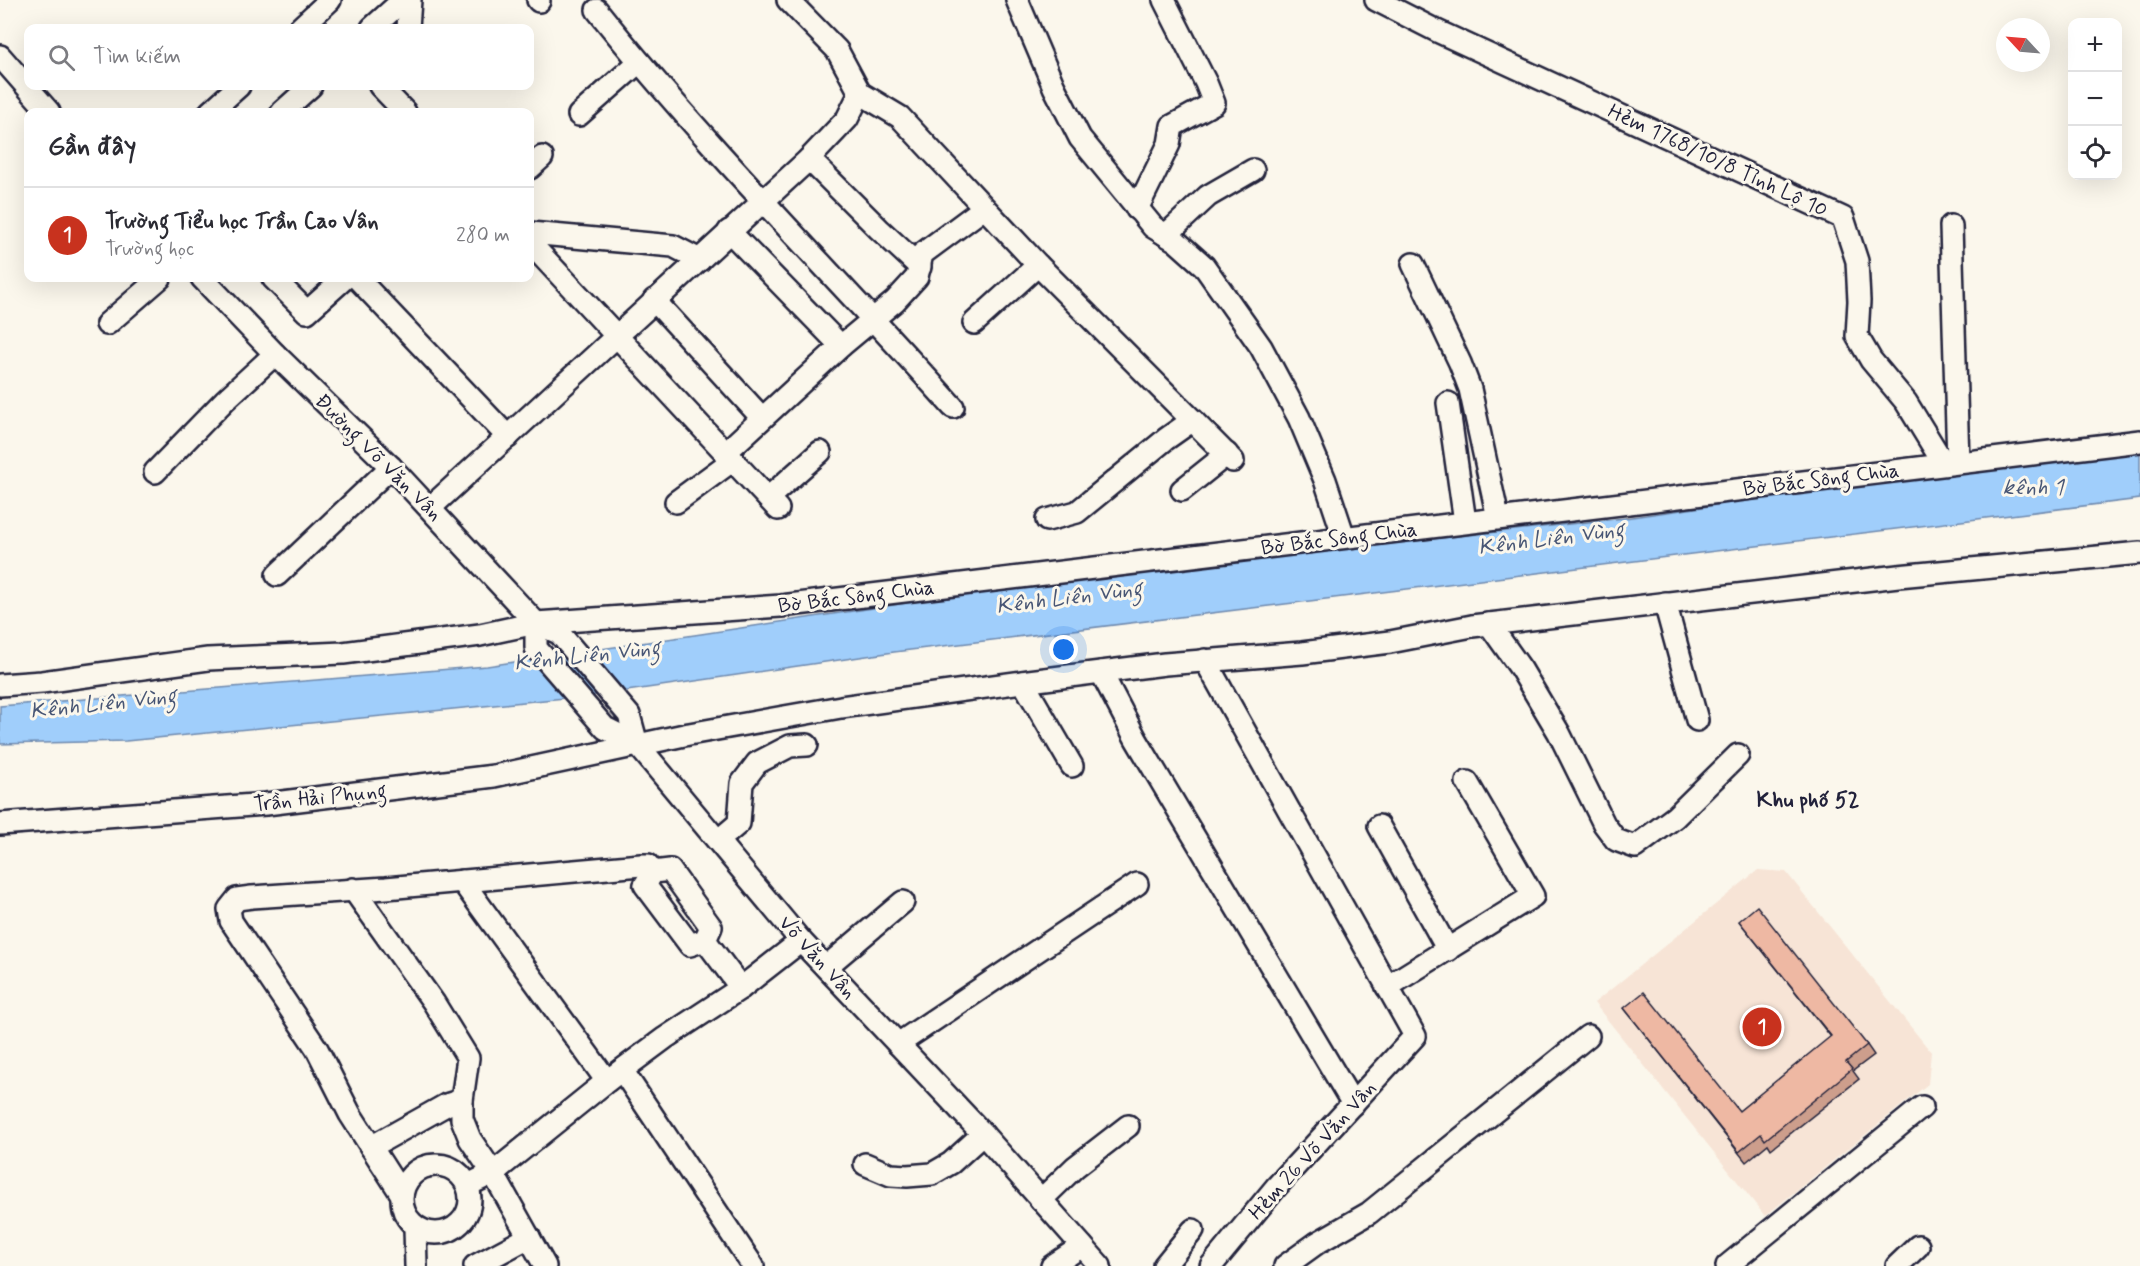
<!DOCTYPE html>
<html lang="vi">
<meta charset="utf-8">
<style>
body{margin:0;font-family:Mynerve,sans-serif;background:#f2f2f3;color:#2b2b33}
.controls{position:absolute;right:18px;top:18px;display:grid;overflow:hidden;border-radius:12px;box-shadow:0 6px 24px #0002}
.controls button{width:54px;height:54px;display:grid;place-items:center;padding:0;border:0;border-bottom:2px solid #e1e1e2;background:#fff;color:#2b2b33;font:30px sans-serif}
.compass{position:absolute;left:1996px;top:18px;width:54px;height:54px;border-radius:50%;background:#fff;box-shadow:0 6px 24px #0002;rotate:296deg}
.you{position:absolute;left:1064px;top:650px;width:21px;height:21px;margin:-15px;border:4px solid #fff;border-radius:50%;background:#1a73e8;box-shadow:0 0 0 9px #1a73e833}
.badge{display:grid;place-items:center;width:39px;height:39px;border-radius:50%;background:#c8321e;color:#fff;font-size:20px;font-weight:700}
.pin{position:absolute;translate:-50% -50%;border:3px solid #fff;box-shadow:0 2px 6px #0006}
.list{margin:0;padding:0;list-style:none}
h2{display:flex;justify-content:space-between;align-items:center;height:78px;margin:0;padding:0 24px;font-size:26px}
h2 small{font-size:20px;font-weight:400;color:#7c7c81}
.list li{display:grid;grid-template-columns:39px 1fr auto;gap:18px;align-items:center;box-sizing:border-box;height:96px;padding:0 24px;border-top:2px solid #e1e1e2}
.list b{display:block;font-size:22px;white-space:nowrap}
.list p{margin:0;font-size:20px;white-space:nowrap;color:#7c7c81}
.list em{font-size:20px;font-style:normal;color:#7c7c81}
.icon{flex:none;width:33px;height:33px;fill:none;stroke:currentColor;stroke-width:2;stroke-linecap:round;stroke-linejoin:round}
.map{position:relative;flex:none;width:2140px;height:1266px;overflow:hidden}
.search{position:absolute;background:#fff;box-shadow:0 6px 24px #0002;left:24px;top:24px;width:510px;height:66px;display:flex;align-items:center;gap:15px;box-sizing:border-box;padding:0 21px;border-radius:12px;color:#7c7c81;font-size:22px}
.panel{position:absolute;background:#fff;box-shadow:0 6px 24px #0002;left:24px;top:108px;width:510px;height:174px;border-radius:12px}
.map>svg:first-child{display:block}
.built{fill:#f7e4d6}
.water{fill:#a0cefb;stroke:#6e89ae;stroke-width:1.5}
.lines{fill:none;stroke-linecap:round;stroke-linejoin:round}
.minor-casing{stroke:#22223b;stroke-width:26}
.minor{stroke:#fbf7ec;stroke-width:21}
.wall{fill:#cd9e8c;stroke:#22223b;stroke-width:1.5}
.building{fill:#eeb8a3;stroke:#22223b;stroke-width:1.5}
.labels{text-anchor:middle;stroke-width:6;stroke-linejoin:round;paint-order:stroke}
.street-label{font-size:21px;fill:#22223b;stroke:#fbf7ec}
.water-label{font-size:22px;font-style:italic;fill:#485675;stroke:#fbf7ec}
.neighbourhood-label{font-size:22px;font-weight:bold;fill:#22223b;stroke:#fbf7ec}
</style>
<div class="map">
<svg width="2140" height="1266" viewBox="0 0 2140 1266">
<rect width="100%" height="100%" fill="#fbf7ec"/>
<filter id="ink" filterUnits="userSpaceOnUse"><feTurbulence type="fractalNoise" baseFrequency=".0167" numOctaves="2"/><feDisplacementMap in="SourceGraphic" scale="12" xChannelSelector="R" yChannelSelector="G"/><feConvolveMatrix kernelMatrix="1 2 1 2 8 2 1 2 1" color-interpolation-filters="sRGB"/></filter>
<g filter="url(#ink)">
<polygon class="built" points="1758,870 1786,872 1931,1052 1928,1084 1765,1216 1594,1003"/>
<polygon class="water" points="2140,449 2140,499 894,652 606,694 126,741 0,744 0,706 487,666 1074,578 1625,518 2048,458"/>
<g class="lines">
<defs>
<g id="minor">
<polyline points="538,0 539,1"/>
<polyline points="788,0 837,50 860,93 900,117 1038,265 1233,461"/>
<polyline points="1017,0 1054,87 1080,138 1153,227 1176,241 1204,266 1261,347 1299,418 1325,480 1344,537"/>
<polyline points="1376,0 1437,31 1843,218 1857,261 1859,301 1857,336 1871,360 1906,402 1944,464"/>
<path d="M 597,10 C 708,149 835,275 953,407"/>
<polyline points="300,28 330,0"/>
<polyline points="372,28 403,0"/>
<polyline points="408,28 410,0"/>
<polyline points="0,56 49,112"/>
<polyline points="380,86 405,112"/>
<polyline points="210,112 239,86"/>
<polyline points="282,112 311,86"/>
<polyline points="579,115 639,62"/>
<polyline points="809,159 879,229 920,267"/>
<polyline points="530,168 542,157"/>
<polyline points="1137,209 1169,144 1172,126 1214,103 1206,83 1164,0"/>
<polyline points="1951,226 1958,462"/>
<polyline points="729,231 841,346"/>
<polyline points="530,233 673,246 700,260"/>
<polyline points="1166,235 1208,196 1253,170"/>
<polyline points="530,243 778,509"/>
<polyline points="1413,264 1460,363 1470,389 1498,518"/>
<polyline points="202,278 275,354 391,467 536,623 559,633 629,715 637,744 801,941 983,1134 1100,1266"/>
<polyline points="273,278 307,312 345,278"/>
<polyline points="357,278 508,437"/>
<polyline points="654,300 762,418"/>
<polyline points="974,323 1038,265"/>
<polyline points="107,324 160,278"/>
<polyline points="1448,403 1465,522"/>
<polyline points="726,452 841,346 895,301 917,277 922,254 984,208"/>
<polyline points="155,472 225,400 275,354"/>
<polyline points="1182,490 1227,454"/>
<polyline points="768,498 820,452"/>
<polyline points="676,502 733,460"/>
<polyline points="430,508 809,159 847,119 860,93"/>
<polyline points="1047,520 1077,512 1166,439 1193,420"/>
<polyline points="277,575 391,467"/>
<polyline points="1665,603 1697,720"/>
<polyline points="536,623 536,648 605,728 637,744"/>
<polyline points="1489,624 1521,669 1559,733 1604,824 1616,840 1635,847 1675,817 1738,755"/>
<polyline points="1205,660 1415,1036 1277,1186 1211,1266"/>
<polyline points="1101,672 1136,739 1353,1104"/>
<polyline points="1023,682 1072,766"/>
<polyline points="0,685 42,682 208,659 343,653 480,635 536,623 781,606 2140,441"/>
<polyline points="0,824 266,804 494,776 689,734 841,707 1029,681 1165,664 1302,653 1390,642 1472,626 1898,576 2140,553"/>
<polyline points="1379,826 1448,950"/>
<polyline points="719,840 739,823 742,783 757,763 790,746 807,745"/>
<polygon points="670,870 711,927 705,940 690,945 645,885 653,872"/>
<polyline points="462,881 607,1081"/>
<polyline points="353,889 434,1003 468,1058 462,1100 462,1119 470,1139 493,1173 545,1266"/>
<polyline points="705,940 741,988"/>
<polyline points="826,967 903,902"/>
<polyline points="1387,987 1533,896 1467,782"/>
<polyline points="898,1044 1137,884"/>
<polyline points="622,1070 753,1266"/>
<polyline points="371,1147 446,1105 462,1100"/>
<polyline points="865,1164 891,1175 907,1176 932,1174 951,1163 983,1134"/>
<circle cx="436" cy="1199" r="34"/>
<polyline points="468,1185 493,1173 607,1081 665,1038 741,988 801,941"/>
<polyline points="402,1195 350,1114 317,1049 231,921 229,909 237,899 252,897 386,888 641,865 648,865 653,872"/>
<polyline points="1041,1200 1075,1167 1128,1126"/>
<polyline points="415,1227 416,1266"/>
<polyline points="475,1266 529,1237"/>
<polyline points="1052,1266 1082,1246"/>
<polyline points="1164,1266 1193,1230"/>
<polyline points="1285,1266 1317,1243 1369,1213 1588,1036"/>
<polyline points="1727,1266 1922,1107"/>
<polyline points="1897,1266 1918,1246"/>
</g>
</defs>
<use href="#minor" class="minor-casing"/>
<use href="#minor" class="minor"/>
</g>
<polygon class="wall" points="1739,921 1867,1045 1874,1055 1853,1071 1859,1079 1771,1149 1768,1144 1746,1162 1624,1008 1739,1111 1831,1037"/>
<polygon class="building" points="1757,906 1867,1045 1846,1062 1852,1069 1765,1140 1761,1134 1739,1152 1624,1008 1644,992 1739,1111 1831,1036 1739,921"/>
</g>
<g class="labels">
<g class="street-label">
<text transform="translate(1718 160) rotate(25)" y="7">Hẻm 1768/10/8 Tỉnh Lộ 10</text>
<text transform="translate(379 457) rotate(45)" y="7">Đường Võ Văn Vân</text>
<text transform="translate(1821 479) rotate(-7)" y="7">Bờ Bắc Sông Chùa</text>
<text transform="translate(1339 538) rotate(-7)" y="7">Bờ Bắc Sông Chùa</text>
<text transform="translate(856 596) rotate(-7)" y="7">Bờ Bắc Sông Chùa</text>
<text transform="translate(320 797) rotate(-6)" y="7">Trần Hải Phụng</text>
<text transform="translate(818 957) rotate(48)" y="7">Võ Văn Vân</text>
<text transform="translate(1312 1150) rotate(-48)" y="7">Hẻm 26 Võ Văn Vân</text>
</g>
<g class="water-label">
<text x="2033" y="494">kênh 1</text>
<text transform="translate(1551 537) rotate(-7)" y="8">Kênh Liên Vùng</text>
<text transform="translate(1069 596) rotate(-7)" y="8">Kênh Liên Vùng</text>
<text transform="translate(587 654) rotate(-6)" y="8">Kênh Liên Vùng</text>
<text transform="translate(103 702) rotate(-6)" y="8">Kênh Liên Vùng</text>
</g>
<g class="neighbourhood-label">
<text x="1808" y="807">Khu phố 52</text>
</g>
</g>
</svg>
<div class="controls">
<button>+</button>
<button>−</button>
<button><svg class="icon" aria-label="locate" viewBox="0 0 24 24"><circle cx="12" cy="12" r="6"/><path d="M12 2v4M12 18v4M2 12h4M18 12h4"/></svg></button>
</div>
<svg class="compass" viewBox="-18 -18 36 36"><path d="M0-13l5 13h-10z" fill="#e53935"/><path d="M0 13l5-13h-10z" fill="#7c7c81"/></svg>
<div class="you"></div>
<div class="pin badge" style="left:1762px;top:1027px">1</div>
<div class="search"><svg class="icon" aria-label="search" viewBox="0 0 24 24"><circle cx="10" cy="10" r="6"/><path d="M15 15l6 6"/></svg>Tìm kiếm</div>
<section class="panel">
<h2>Gần đây<small></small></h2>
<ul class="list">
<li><span class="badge">1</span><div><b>Trường Tiểu học Trần Cao Vân</b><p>Trường học</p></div><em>280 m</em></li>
</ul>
</section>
</div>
